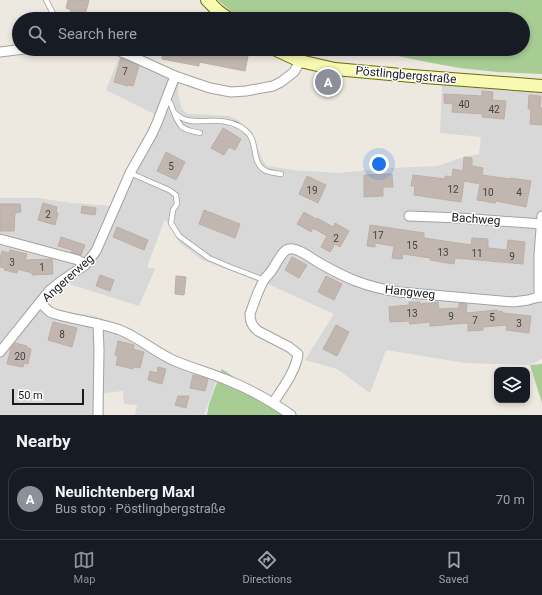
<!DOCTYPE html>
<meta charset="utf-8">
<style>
body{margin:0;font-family:Roboto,sans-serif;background:#20242c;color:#f1f3f6}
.controls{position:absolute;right:12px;bottom:12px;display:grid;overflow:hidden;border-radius:8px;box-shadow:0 2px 6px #0003}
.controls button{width:36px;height:36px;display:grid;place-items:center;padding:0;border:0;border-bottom:1px solid #363941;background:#171b24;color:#f1f3f6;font:20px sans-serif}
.scale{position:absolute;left:12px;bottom:10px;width:72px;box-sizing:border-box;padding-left:4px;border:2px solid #1b1b1b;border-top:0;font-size:11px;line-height:14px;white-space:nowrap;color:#1b1b1b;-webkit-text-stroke:3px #fff;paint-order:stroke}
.you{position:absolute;left:379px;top:164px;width:14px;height:14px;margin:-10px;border:3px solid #fff;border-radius:50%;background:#1a73e8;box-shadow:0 0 0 6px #1a73e833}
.badge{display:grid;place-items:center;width:26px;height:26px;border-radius:50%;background:#8c9099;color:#fff;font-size:13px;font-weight:700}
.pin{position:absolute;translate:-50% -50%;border:2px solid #fff;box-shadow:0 1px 4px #0006}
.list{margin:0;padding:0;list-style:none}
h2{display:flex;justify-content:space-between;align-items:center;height:52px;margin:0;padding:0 16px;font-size:17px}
h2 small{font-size:13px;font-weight:400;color:#9ea1a6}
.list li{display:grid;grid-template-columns:26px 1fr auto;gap:12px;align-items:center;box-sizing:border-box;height:64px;margin:0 8px 8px;padding:0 8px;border:1px solid #363941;border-radius:16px}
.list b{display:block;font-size:15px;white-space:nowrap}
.list p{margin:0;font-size:13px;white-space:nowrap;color:#9ea1a6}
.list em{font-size:13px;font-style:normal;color:#9ea1a6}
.icon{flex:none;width:22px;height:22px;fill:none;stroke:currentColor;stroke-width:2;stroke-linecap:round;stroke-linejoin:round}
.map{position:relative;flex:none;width:542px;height:415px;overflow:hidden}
.search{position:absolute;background:#171b24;box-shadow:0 2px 6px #0003;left:12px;right:12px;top:12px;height:44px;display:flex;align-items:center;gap:10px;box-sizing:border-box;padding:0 14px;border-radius:22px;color:#9ea1a6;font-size:15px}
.sheet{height:124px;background:#171b24}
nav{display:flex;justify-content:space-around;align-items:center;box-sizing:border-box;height:56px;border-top:1px solid #363941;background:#171b24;font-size:11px;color:#9ea1a6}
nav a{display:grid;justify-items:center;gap:2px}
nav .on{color:#8c9099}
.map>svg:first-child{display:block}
.residential{fill:#d9d8d8}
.forest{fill:#a7cd94}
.building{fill:#c1b7b0;stroke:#beaea3}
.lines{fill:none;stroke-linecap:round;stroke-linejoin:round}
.service-casing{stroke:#a2a2a2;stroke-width:6}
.minor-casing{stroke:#a2a2a2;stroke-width:11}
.secondary-casing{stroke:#687004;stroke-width:14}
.service{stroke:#fff;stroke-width:4.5}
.minor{stroke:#fff;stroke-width:9}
.secondary{stroke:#f8f9b2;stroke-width:12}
.labels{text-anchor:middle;stroke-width:3;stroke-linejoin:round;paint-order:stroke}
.number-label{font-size:10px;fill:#444240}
.street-label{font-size:12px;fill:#1b1b1b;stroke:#fff}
</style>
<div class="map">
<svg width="542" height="415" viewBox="0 0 542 415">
<rect width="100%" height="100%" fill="#ede8e0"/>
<polygon class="residential" points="120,55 179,80 178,94 182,109 188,114 229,116 236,119 247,127 255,141 262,159 267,166 293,170 338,173 393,168 437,166 464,157 479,154 481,137 440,133 442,84 542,91 542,359 530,365 465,363 386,350 370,393 337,369 305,360 334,314 270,285 202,260 180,243 165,219 147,267 155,269 139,306 66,283 49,300 48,305 56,310 94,316 130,328 174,355 220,372 204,415 135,415 137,405 124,404 123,391 104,393 103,415 0,415 0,198 38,198 72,203 112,206 158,116 106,90"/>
<g class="forest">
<polygon points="218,0 542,0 542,74 497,72 460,68 432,63 378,52 335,52 329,49 523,49 523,19 242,19 233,13"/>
<polygon points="542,364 542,403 530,365"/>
<polygon points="222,369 273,403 283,415 207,415 209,404"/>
</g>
<g class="building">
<polygon points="68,0 89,0 84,19 69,19 71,10 66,8"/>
<polygon points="163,49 197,49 209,51 209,49 225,49 225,52 248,56 245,71 199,62 199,66 162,59"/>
<polygon points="121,58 139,66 133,86 128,85 128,86 114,82"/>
<polygon points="482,91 493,92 492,100 506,101 504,119 482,117 483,114 452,112 453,104 444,103 444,94 482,96"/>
<polygon points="529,95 541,96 540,108 542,108 542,125 530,124 531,109 528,109"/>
<polygon points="223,128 241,139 235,150 229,147 224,155 211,148"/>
<polygon points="166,152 185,162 176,180 157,171"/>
<polygon points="464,157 472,158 472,166 483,168 482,175 509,179 510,178 531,181 526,207 496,201 495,203 477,200 480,184 464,181 461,202 414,195 415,186 411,186 413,175 445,179 445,176 452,177 453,169 463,171"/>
<polygon points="392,174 393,187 383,187 383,196 364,197 364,175"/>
<polygon points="307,176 326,185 318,203 299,194"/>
<polygon points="43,203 57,207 56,213 58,213 55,225 38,220"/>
<polygon points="0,204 20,204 21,212 15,213 14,231 0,231"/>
<polygon points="82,206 96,208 95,215 81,213"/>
<polygon points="204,210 240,224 235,238 199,224"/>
<polygon points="304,212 316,219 317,218 333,227 335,223 349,231 340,247 335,244 330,252 321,247 327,236 313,228 311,232 297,224"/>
<polygon points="370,225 424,233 424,238 471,245 472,238 488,239 488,248 507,250 508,240 525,242 523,264 455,258 454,264 430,260 430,258 403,254 402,259 392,258 394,246 375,243 375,247 367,246"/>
<polygon points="117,227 148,240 144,250 113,237"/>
<polygon points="61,237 85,245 81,255 71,252 72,250 58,246"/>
<polygon points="10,250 27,254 25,260 52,259 53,274 32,275 32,273 18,269 17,273 4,270 5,268 0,267 0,258 2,251 9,253"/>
<polygon points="292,257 307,265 299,278 285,270"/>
<polygon points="100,275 114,280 110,291 96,286"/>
<polygon points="176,276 186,277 184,295 175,294"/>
<polygon points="326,276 342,284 334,300 318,292"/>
<polygon points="409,302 420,302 420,304 438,302 439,309 459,308 459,303 467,304 466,313 497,310 498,312 502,311 502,313 531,316 529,333 506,330 507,325 483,327 483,330 468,331 468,323 430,326 430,322 410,324 409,321 390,322 389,307 409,305"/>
<polygon points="53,322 77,328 72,347 48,340"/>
<polygon points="336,325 349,332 337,356 323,349"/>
<polygon points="118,341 134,345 133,349 144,352 140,368 133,367 133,369 116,365 118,356 115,355"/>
<polygon points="15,343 27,346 27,348 31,349 28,364 24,363 23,367 7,364 11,348"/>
<polygon points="158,367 166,369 162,384 148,380 150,371 157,373"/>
<polygon points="193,375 208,379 205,391 190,388"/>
<polygon points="178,396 189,396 186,408 175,405"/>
</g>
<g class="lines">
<defs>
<g id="service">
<polyline points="46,0 56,19"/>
<path d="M 166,99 C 172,102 171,107 174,112 C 177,115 183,119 187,120 C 194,122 201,121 208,121 C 221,120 236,122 246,131 C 259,141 250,163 266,171 C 271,173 276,173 281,174"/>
<path d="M 174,113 C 181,130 183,129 200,133"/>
<polyline points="130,173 169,190 176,195 177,204 173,210 171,223 179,236 209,258 230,267 264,280"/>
</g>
<g id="minor">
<polyline points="114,49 129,55 175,76 210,88 231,92 246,91 273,86 281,82 294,72 300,61"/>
<polyline points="0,52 24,49"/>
<polyline points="409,216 460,218 542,224"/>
<polyline points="0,239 78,260 85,265"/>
<polyline points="539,297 539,255 542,216"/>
<path d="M 40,303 L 50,312 L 55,314 C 76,320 99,323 120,330 C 140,338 156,353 175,361 C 192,368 210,373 227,380 C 250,389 271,401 291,415"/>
<polyline points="0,352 49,291 60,282 85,265 96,251 130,173 152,134 157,123 175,76"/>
<path d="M 273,403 C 282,389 296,371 298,354 L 289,347 L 258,331 C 252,326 250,322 250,314 C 254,303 258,290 264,280 C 266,276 270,274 272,270 C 276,265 282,250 289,249 C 296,247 310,257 316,261 C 345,278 366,287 399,292 L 513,302 L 528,300 L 539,297 L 542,297"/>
<polyline points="98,415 99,350 98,324"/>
</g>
<g id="secondary">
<polyline points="207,0 218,11 229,19"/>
<polyline points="274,49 300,61 335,69 412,76 542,86"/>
</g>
</defs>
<use href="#service" class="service-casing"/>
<use href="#minor" class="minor-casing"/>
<use href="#secondary" class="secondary-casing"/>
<use href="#service" class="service"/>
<use href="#minor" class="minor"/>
<use href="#secondary" class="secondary"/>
</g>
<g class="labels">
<g class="number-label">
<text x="125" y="75">7</text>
<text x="464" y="108">40</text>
<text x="494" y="113">42</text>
<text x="171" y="170">5</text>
<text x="453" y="193">12</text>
<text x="312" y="194">19</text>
<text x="488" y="196">10</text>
<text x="519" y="196">4</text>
<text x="48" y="218">2</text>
<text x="378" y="239">17</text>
<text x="336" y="242">2</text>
<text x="412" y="249">15</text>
<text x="443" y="256">13</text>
<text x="477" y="257">11</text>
<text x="512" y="260">9</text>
<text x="12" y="266">3</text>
<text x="42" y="271">1</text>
<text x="412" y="317">13</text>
<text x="451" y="320">9</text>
<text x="492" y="321">5</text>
<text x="475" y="324">7</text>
<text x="519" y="327">3</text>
<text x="62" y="338">8</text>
<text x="20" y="360">20</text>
</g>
<g class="street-label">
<text transform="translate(406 75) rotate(5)" y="4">Pöstlingbergstraße</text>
<text transform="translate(476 219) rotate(4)" y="4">Bachweg</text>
<text transform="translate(68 278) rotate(-42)" y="4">Angererweg</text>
<text transform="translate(410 292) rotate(6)" y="4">Hangweg</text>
</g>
</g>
</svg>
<div class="controls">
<button><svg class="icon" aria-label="layers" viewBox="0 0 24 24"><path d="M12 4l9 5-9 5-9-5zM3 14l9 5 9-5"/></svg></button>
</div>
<div class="scale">50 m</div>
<div class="you"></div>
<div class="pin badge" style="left:328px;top:82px">A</div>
<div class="search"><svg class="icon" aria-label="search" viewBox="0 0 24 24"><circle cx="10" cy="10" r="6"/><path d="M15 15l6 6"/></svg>Search here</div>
</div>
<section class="sheet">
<h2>Nearby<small></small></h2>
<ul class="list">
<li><span class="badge">A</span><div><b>Neulichtenberg Maxl</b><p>Bus stop · Pöstlingbergstraße</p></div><em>70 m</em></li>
</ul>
</section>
<nav>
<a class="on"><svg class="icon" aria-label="map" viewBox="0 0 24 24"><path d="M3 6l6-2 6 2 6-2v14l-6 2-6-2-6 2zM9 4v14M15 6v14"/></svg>Map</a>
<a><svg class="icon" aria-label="directions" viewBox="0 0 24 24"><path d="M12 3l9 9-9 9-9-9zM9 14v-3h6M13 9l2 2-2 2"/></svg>Directions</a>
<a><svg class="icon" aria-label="saved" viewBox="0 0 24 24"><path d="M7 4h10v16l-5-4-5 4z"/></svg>Saved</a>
</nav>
